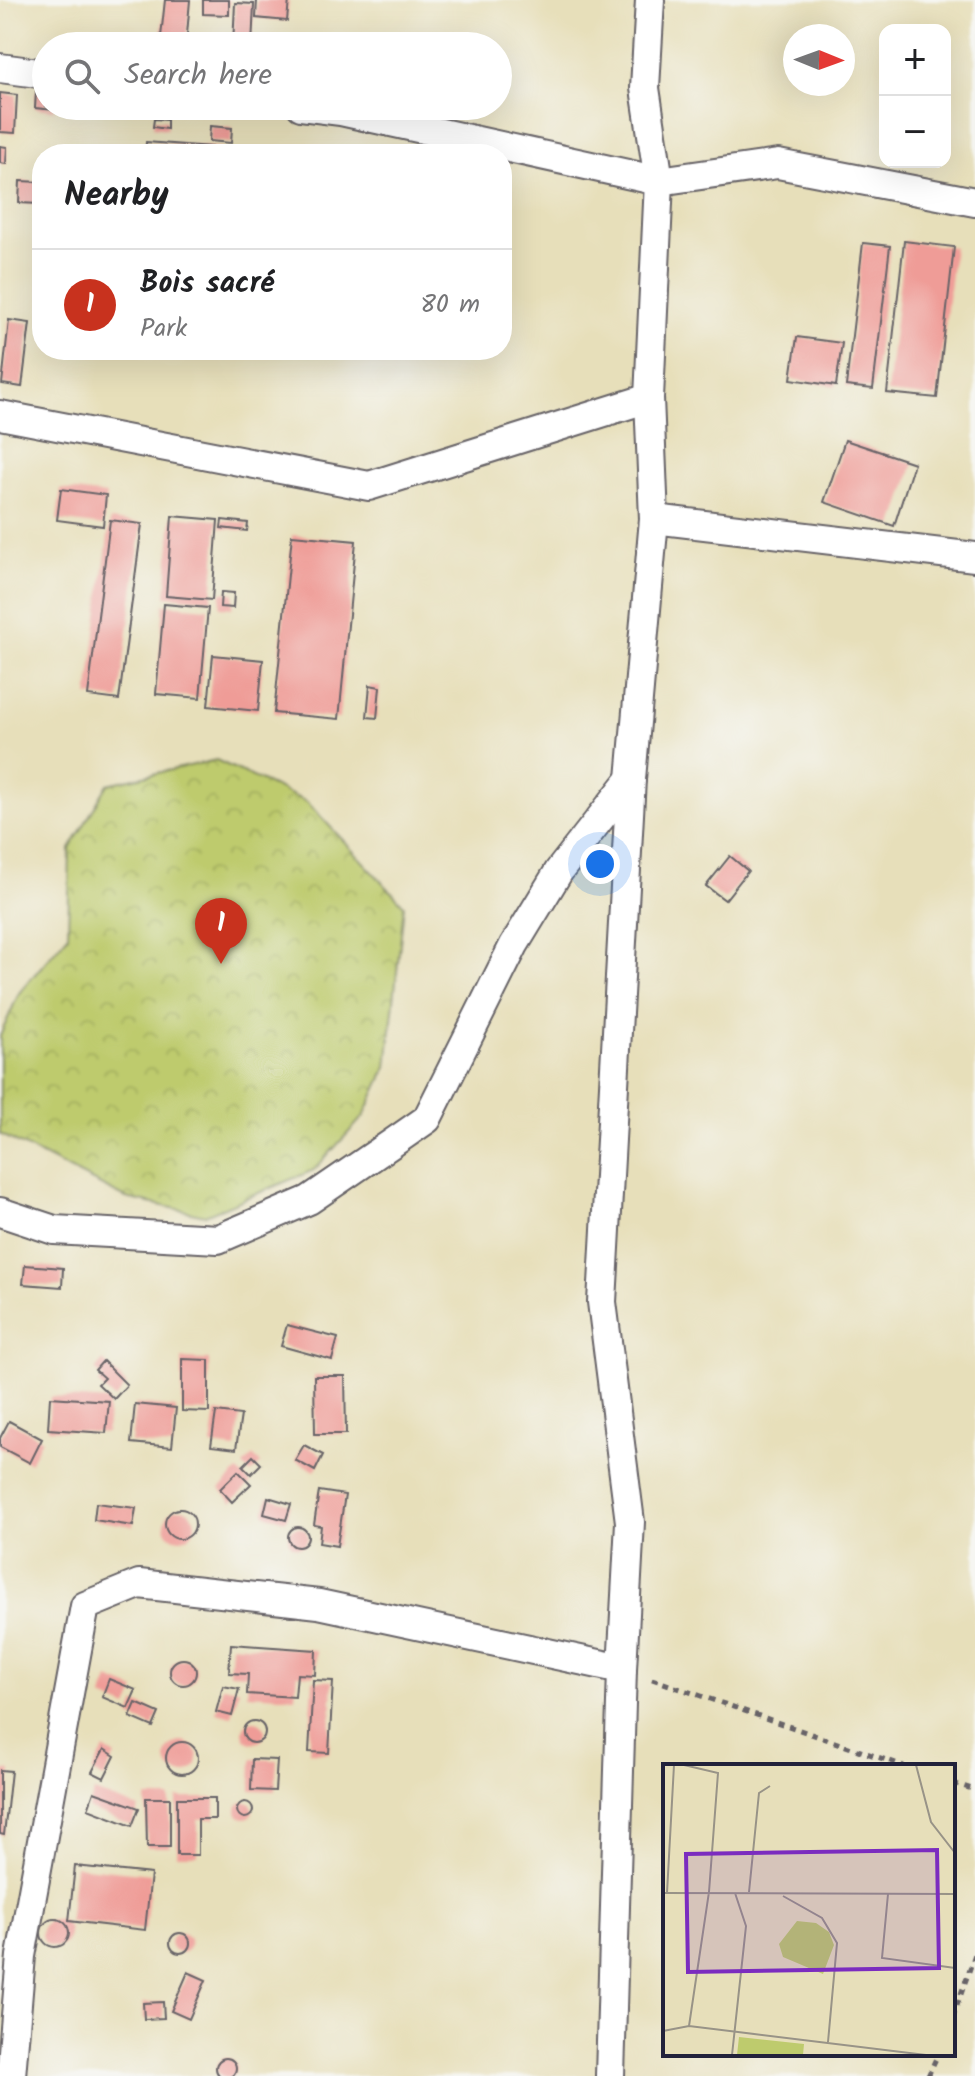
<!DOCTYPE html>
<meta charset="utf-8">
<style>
body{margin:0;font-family:Kalam,sans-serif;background:#f6f6f6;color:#202124}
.controls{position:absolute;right:24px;top:24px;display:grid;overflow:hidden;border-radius:16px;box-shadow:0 8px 32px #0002}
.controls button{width:72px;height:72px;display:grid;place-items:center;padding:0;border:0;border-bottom:2px solid #e0e0e0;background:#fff;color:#202124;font:40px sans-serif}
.compass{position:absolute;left:783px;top:24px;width:72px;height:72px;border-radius:50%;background:#fff;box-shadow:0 8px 32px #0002;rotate:91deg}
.you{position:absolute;left:600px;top:864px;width:28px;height:28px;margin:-20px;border:6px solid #fff;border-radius:50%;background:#1a73e8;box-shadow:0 0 0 12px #1a73e833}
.badge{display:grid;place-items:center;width:52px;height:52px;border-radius:50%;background:#c8321e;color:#fff;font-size:26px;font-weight:700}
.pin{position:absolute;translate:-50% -66px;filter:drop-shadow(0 2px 4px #0008)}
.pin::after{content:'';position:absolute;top:42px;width:28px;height:24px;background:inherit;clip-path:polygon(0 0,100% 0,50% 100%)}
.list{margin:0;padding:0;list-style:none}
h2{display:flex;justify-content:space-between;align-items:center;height:104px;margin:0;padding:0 32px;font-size:34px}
h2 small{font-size:26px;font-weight:400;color:#757577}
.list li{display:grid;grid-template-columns:52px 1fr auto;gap:24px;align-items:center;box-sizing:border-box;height:112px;padding:0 32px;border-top:2px solid #e0e0e0}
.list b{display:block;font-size:30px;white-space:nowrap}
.list p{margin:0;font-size:26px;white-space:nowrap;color:#757577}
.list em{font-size:26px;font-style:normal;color:#757577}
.icon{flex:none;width:44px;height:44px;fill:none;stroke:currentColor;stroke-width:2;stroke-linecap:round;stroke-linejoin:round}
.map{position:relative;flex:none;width:975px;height:2076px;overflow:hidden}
.search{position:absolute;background:#fff;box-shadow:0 8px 32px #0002;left:32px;top:32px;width:480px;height:88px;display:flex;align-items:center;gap:20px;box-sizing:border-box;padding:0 28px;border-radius:44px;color:#757577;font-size:30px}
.panel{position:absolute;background:#fff;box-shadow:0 8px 32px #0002;left:32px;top:144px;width:480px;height:216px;border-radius:32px}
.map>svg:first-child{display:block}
.park{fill:url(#park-crowns);stroke:#707654;stroke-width:2}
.building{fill:#ef9c97}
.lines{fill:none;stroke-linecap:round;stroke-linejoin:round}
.minor-casing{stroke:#676467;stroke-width:32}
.path{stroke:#676467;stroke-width:5;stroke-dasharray:6 6;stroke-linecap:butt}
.minor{stroke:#fff;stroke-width:28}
.inset-road{fill:none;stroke:#989387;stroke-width:2}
.view{fill:#7b2cbf;fill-opacity:0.15;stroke:#7b2cbf;stroke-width:4}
.inset-edge{fill:none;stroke:#22223b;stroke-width:4}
</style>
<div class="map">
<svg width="975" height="2076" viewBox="0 0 975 2076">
<defs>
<pattern id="park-crowns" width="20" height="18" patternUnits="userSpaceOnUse" patternTransform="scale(2)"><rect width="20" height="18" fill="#becb6d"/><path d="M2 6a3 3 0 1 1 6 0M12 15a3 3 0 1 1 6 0" fill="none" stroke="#a3ae5f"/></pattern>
</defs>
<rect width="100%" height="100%" fill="#f6f6f2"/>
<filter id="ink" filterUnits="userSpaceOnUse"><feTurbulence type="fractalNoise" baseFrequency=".0125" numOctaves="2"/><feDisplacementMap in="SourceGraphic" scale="16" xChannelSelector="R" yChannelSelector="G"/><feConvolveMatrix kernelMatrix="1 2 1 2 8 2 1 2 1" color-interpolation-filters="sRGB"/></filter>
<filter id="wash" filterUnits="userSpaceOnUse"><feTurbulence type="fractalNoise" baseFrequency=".006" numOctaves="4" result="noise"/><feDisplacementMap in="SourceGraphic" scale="32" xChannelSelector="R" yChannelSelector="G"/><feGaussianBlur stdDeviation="1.8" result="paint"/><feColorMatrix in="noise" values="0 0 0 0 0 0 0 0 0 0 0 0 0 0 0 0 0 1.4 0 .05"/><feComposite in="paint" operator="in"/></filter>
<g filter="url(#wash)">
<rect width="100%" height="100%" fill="#e7dfba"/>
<polygon class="park" points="216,760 307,802 404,905 387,1067 364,1116 314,1170 205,1215 126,1198 0,1134 0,1036 19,993 68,935 70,849 108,784"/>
<g id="blocks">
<g class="building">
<polygon points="165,0 190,0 186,46 160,46"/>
<polygon points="203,0 229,0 229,15 203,14"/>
<polygon points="257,0 289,0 287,21 256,18"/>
<polygon points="235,3 254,4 252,46 233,46"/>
<polygon points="36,91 46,92 46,106 54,106 54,110 35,108"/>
<polygon points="0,93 17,95 15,133 0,132"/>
<polygon points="154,119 167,120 167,129 153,127"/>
<polygon points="210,126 232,128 231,143 209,141"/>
<polygon points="146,142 223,148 222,154 145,154"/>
<polygon points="0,146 7,147 6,164 0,163"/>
<polygon points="20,181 41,182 40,204 19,203"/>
<polygon points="904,241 954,247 937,398 887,393"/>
<polygon points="863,243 890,246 873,389 846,386"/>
<polygon points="9,320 30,323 22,387 2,384"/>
<polygon points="797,337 842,343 836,386 791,379"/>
<polygon points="112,350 146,350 146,354 112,352"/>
<polygon points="845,440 914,463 894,526 824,502"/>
<polygon points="61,489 106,495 103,526 57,520"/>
<polygon points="172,516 218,520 212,600 166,596"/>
<polygon points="110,520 142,524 119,700 88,696"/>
<polygon points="222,520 248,523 247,531 221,528"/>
<polygon points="292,535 356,541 339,719 274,713"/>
<polygon points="221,592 234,593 233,608 220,607"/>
<polygon points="164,604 208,608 200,698 156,694"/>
<polygon points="213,655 263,660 258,711 208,706"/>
<polygon points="370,685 380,687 377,718 367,717"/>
<polygon points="730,856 748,871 725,900 706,886"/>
<polygon points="25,1265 63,1268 62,1287 23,1284"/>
<polygon points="287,1325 338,1338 332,1360 281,1346"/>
<polygon points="182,1359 209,1360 209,1412 182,1411"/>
<polygon points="103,1361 127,1385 114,1399 98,1384 104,1378 95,1370"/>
<polygon points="314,1376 345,1376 346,1434 315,1434"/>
<polygon points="50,1397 109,1401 106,1433 48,1429"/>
<polygon points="135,1404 176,1408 172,1447 131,1443"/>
<polygon points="216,1412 241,1415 236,1449 211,1446"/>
<polygon points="9,1421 42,1439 30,1463 0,1447 0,1438"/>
<polygon points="304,1445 323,1455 315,1471 295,1460"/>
<polygon points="253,1456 261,1464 251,1474 243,1466"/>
<polygon points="238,1471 251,1484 232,1502 220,1489"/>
<polygon points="319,1491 345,1495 337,1546 319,1543 321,1526 314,1525"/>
<polygon points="268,1497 291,1504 286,1520 264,1514"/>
<polygon points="96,1503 136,1508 133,1526 94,1520"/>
<circle cx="180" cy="1524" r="15"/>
<circle cx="298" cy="1537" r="10"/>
<polygon points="231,1644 316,1650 315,1675 297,1674 295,1697 247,1694 248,1674 229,1673"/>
<circle cx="183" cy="1672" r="13"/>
<polygon points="109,1679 136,1690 128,1708 102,1697"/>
<polygon points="313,1680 333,1681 329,1753 309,1752"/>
<polygon points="223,1686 239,1689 232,1716 216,1712"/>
<polygon points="136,1703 159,1713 153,1727 130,1717"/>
<circle cx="254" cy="1732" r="11"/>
<circle cx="182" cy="1758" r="16"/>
<polygon points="104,1749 115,1756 104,1778 92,1772"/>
<polygon points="252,1759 277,1760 275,1791 251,1790"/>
<polygon points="0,1770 11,1771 4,1835 0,1834"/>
<polygon points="94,1792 139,1808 132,1826 88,1809"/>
<polygon points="146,1798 170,1798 170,1847 147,1847"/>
<polygon points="177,1798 215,1798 215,1819 198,1819 198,1855 177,1855"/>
<circle cx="245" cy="1810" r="8"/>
<polygon points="75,1866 151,1874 145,1930 69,1921"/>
<circle cx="55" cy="1933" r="14"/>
<circle cx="180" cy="1943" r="10"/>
<polygon points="188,1972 206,1980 189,2019 171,2011"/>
<polygon points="163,2002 164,2018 144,2019 143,2003"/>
<circle cx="226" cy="2068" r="10"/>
</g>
</g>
</g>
<g filter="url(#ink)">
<use href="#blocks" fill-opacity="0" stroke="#676467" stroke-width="2"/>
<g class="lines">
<defs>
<g id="minor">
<polyline points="0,68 46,74"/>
<polyline points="301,106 341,111 659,181 778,164 975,202"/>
<polyline points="0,415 369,486 649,398"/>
<polyline points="654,519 975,557"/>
<polyline points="0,1212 54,1230 218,1239 309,1200 391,1144 427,1119 514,945 559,871 631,779"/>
<polyline points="11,2076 21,1956 85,1606 139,1584 319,1604 622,1669"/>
<polyline points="610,2076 622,1669 630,1522 602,1302 631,779 654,519 649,398 659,181 645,88 650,0"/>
</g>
</defs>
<use href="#minor" class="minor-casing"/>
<g class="path">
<polyline points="652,1679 904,1766"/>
<polyline points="953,1783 975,1790"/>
<polyline points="953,2017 975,1954"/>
<polyline points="928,2076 938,2054"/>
</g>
<use href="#minor" class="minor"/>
</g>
</g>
<g transform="translate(663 1764)">
<rect width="292" height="292" fill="#e7dfba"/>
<path d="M 134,157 L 153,159 L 166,168 L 171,181 L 160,210 L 120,193 L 116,180 ZM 76,273 L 141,280 L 140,291 L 74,291 Z" fill="#becb6d"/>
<path class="inset-road" d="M 21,1 L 55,9 L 46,128 L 26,262M 253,1 L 268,58 L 292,89M 86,128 L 96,29 L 107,22M 0,129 L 292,130M 4,129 L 11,1M 225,130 L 219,194 L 292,204M 120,132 L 159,154 L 174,179 L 165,278M 0,267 L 26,262 L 263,291M 69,291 L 83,162 L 72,129"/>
<path class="view" d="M 274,86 L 276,204 L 25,208 L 23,90 Z"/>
<rect width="292" height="292" class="inset-edge"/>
</g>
</svg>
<div class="controls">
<button>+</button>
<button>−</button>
</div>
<svg class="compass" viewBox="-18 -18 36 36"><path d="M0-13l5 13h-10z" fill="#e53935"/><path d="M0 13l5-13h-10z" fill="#757577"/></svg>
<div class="you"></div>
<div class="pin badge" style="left:221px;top:964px">1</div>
<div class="search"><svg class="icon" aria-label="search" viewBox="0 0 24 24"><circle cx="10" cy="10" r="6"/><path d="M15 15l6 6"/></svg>Search here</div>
<section class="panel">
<h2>Nearby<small></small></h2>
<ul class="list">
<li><span class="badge">1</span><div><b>Bois sacré</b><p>Park</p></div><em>80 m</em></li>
</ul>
</section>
</div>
